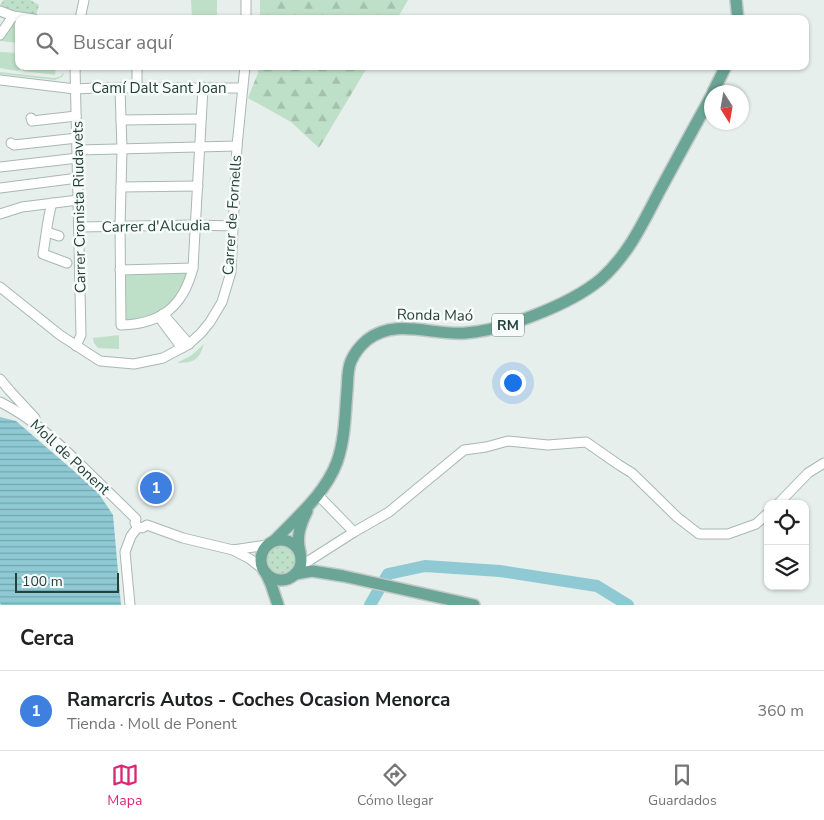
<!DOCTYPE html>
<html lang="es">
<meta charset="utf-8">
<style>
body{margin:0;font-family:"Nunito Sans",sans-serif;background:#f2f2f2;color:#202124}
.controls{position:absolute;right:15px;bottom:15px;display:grid;overflow:hidden;border-radius:10px;box-shadow:0 1px 4px #0004}
.controls button{width:45px;height:45px;display:grid;place-items:center;padding:0;border:0;border-bottom:1px solid #e0e0e0;background:#fff;color:#202124;font:25px sans-serif}
.compass{position:absolute;left:704px;top:85px;width:45px;height:45px;border-radius:50%;background:#fff;box-shadow:0 1px 4px #0004;rotate:169deg}
.scale{position:absolute;left:15px;bottom:12px;width:104px;box-sizing:border-box;padding-left:5px;border:2px solid #24423a;border-top:0;font-size:14px;line-height:18px;white-space:nowrap;color:#24423a;-webkit-text-stroke:4px #f7fbf9;paint-order:stroke}
.you{position:absolute;left:512px;top:382px;width:18px;height:18px;margin:-12px;border:4px solid #fff;border-radius:50%;background:#1a73e8;box-shadow:0 0 0 8px #1a73e833}
.badge{display:grid;place-items:center;width:32px;height:32px;border-radius:50%;background:#db2777;color:#fff;font-size:16px;font-weight:700}
.pin{position:absolute;translate:-50% -50%;border:2px solid #fff;box-shadow:0 1px 5px #0006}
.list{margin:0;padding:0;list-style:none}
h2{display:flex;justify-content:space-between;align-items:center;height:65px;margin:0;padding:0 20px;font-size:21px}
h2 small{font-size:16px;font-weight:400;color:#757577}
.list li{display:grid;grid-template-columns:32px 1fr auto;gap:15px;align-items:center;box-sizing:border-box;height:80px;padding:0 20px;border-top:1px solid #e0e0e0}
.list b{display:block;font-size:19px;white-space:nowrap}
.list p{margin:0;font-size:16px;white-space:nowrap;color:#757577}
.list em{font-size:16px;font-style:normal;color:#757577}
.icon{flex:none;width:28px;height:28px;fill:none;stroke:currentColor;stroke-width:2;stroke-linecap:round;stroke-linejoin:round}
.map{position:relative;flex:none;width:824px;height:605px;overflow:hidden}
.search{position:absolute;background:#fff;box-shadow:0 1px 4px #0004;left:15px;right:15px;top:15px;height:55px;display:flex;align-items:center;gap:12px;box-sizing:border-box;padding:0 18px;border-radius:10px;color:#757577;font-size:19px}
.sheet{height:145px;background:#fff}
nav{display:flex;justify-content:space-around;align-items:center;box-sizing:border-box;height:70px;border-top:1px solid #e0e0e0;background:#fff;font-size:14px;color:#757577}
nav a{display:grid;justify-items:center;gap:2px}
nav .on{color:#db2777}
.map>svg:first-child{display:block}
.grass{fill:url(#grass-dots)}
.forest{fill:url(#forest-firs)}
.park{fill:#bfe0c8}
.water{fill:url(#water-rules)}
.lines{fill:none;stroke-linecap:round;stroke-linejoin:round}
.river{stroke:#8ec9d4;stroke-width:12}
.minor-casing{stroke:#a8b8b2;stroke-width:11}
.major-casing{stroke:#c2cac8;stroke-width:14}
.minor{stroke:#fff;stroke-width:9}
.major{stroke:#6aa596;stroke-width:11}
.labels{text-anchor:middle;stroke-width:5;stroke-linejoin:round;paint-order:stroke}
.shield{fill:#f7fbf9;stroke:#637a73;stroke-width:1}
.shield-label{font-size:14px;font-weight:bold;fill:#24423a}
.street-label{font-size:15px;fill:#24423a;stroke:#f7fbf9}
</style>
<div class="map">
<svg width="824" height="605" viewBox="0 0 824 605">
<defs>
<pattern id="grass-dots" width="8" height="8" patternUnits="userSpaceOnUse" patternTransform="scale(1.25)"><rect width="8" height="8" fill="#bfe0c8"/><path d="M2 2h.1M6 6h.1" fill="none" stroke="#a4c1ad" stroke-width="1.8" stroke-linecap="round"/></pattern>
<pattern id="forest-firs" width="22" height="20" patternUnits="userSpaceOnUse" patternTransform="scale(1.25)"><rect width="22" height="20" fill="#bfe0c8"/><path d="M5 1l3.5 6h-7zM16 11l3.5 6h-7z" fill="#a4c1ad"/></pattern>
<pattern id="water-rules" width="6" height="5" patternUnits="userSpaceOnUse" patternTransform="scale(1.25)"><rect width="6" height="5" fill="#8ec9d4"/><path d="M0 2.5h6" fill="none" stroke="#74a5ad"/></pattern>
</defs>
<rect width="100%" height="100%" fill="#e6efeb"/>
<g class="grass">
<polygon points="4,0 30,0 39,5 36,15 0,8 0,5"/>
<circle cx="281" cy="560" r="15"/>
</g>
<g class="forest">
<polygon points="260,0 408,0 397,19 260,19"/>
<polygon points="258,66 368,66 319,148 291,122 248,98 258,73"/>
</g>
<g class="park">
<polygon points="191,0 217,0 217,15 212,17 192,17"/>
<polygon points="13,24 19,24 19,43 0,41"/>
<polygon points="0,52 19,53 20,70 17,71 0,68"/>
<polygon points="24,66 56,66 55,75 23,71"/>
<polygon points="0,72 54,78 61,76 63,73 64,74 62,77 55,80 0,74"/>
<polygon points="190,270 181,294 161,314 124,322 123,272"/>
<polygon points="119,335 119,349 98,348 94,343 93,338"/>
<path d="M 204,344 C 199,360 194,363 177,363 L 192,355 Z"/>
</g>
<polygon class="water" points="0,417 16,421 97,491 113,515 121,605 1,605 0,603"/>
<g class="lines">
<polyline class="river" points="370,605 388,574 425,566 500,571 597,586 628,605"/>
<defs>
<g id="minor">
<polyline points="246,0 246,19"/>
<polyline points="0,11 13,16"/>
<polyline points="80,19 84,0"/>
<polyline points="0,35 13,16 34,19"/>
<polyline points="75,66 81,335 76,346"/>
<polyline points="137,66 137,88"/>
<polyline points="0,80 75,89 96,88 242,88"/>
<path d="M 120,88 L 122,149 L 120,226 L 121,325 C 161,324 183,307 193,268 L 203,87"/>
<polyline points="31,118 32,121 76,116"/>
<polyline points="121,120 201,119"/>
<polyline points="11,143 14,145 77,138"/>
<polyline points="78,150 237,146"/>
<polyline points="0,167 78,158"/>
<polyline points="121,187 198,186"/>
<polyline points="0,188 78,178"/>
<path d="M 52,203 C 47,220 46,237 43,254 L 67,263"/>
<polyline points="0,214 22,207 78,200"/>
<polyline points="79,227 195,225 233,226"/>
<polyline points="47,232 59,236"/>
<polyline points="120,270 193,268"/>
<polyline points="0,287 60,335 100,361 134,364 163,358 189,344 201,333 210,322 222,302 231,272 237,146 245,66"/>
<polyline points="163,314 189,344"/>
<polyline points="159,317 182,348"/>
<polyline points="0,379 10,391 35,418"/>
<path d="M 0,402 C 31,417 56,441 81,465 C 99,483 118,501 136,519 L 135,523 L 138,527"/>
<polyline points="317,494 354,532"/>
<polyline points="778,504 808,473 824,463"/>
<polyline points="138,527 142,528 147,525 183,538 233,550 250,559 264,570"/>
<polyline points="233,550 267,545"/>
<polyline points="307,562 354,532 389,512 464,450 486,447 508,441 548,445 586,442 619,465 632,473 677,517 699,534 728,534 756,524 768,513"/>
<polyline points="130,605 125,552 131,536 138,527"/>
</g>
<g id="major">
<polyline points="736,0 738,19"/>
<polyline points="713,92 726,66"/>
<circle cx="281" cy="560" r="20"/>
<path d="M 274,541 C 297,517 325,494 337,462 C 345,439 345,415 347,391 C 348,381 347,370 351,361 C 354,354 360,346 367,340 C 396,317 432,336 466,333 C 490,331 513,324 535,315 C 558,306 582,295 601,279 C 628,255 643,223 659,192 C 677,159 694,127 712,95"/>
<path d="M 300,552 C 296,537 300,525 307,511"/>
<polyline points="266,573 271,584 278,605"/>
<polyline points="295,574 312,571 343,576 474,605"/>
</g>
</defs>
<use href="#minor" class="minor-casing"/>
<use href="#major" class="major-casing"/>
<use href="#minor" class="minor"/>
<use href="#major" class="major"/>
</g>
<g class="labels">
<rect class="shield" x="492" y="313.5" width="32" height="23" rx="4"/>
<g class="shield-label">
<text x="508" y="330">RM</text>
</g>
<g class="street-label">
<text x="159" y="93">Camí Dalt Sant Joan</text>
<text transform="translate(79 207) rotate(-91)" y="5">Carrer Cronista Riudavets</text>
<text transform="translate(232 215) rotate(-86)" y="5">Carrer de Fornells</text>
<text transform="translate(156 226) rotate(-1)" y="5">Carrer d'Alcudia</text>
<text transform="translate(435 315) rotate(1)" y="5">Ronda Maó</text>
<text transform="translate(70 457) rotate(43)" y="5">Moll de Ponent</text>
</g>
</g>
</svg>
<div class="controls">
<button><svg class="icon" aria-label="locate" viewBox="0 0 24 24"><circle cx="12" cy="12" r="6"/><path d="M12 2v4M12 18v4M2 12h4M18 12h4"/></svg></button>
<button><svg class="icon" aria-label="layers" viewBox="0 0 24 24"><path d="M12 4l9 5-9 5-9-5zM3 14l9 5 9-5"/></svg></button>
</div>
<svg class="compass" viewBox="-18 -18 36 36"><path d="M0-13l5 13h-10z" fill="#e53935"/><path d="M0 13l5-13h-10z" fill="#757577"/></svg>
<div class="scale">100 m</div>
<div class="you"></div>
<div class="pin badge" style="left:156px;top:488px;background:#3f7fe0">1</div>
<div class="search"><svg class="icon" aria-label="search" viewBox="0 0 24 24"><circle cx="10" cy="10" r="6"/><path d="M15 15l6 6"/></svg>Buscar aquí</div>
</div>
<section class="sheet">
<h2>Cerca<small></small></h2>
<ul class="list">
<li><span class="badge" style="background:#3f7fe0">1</span><div><b>Ramarcris Autos - Coches Ocasion Menorca</b><p>Tienda · Moll de Ponent</p></div><em>360 m</em></li>
</ul>
</section>
<nav>
<a class="on"><svg class="icon" aria-label="map" viewBox="0 0 24 24"><path d="M3 6l6-2 6 2 6-2v14l-6 2-6-2-6 2zM9 4v14M15 6v14"/></svg>Mapa</a>
<a><svg class="icon" aria-label="directions" viewBox="0 0 24 24"><path d="M12 3l9 9-9 9-9-9zM9 14v-3h6M13 9l2 2-2 2"/></svg>Cómo llegar</a>
<a><svg class="icon" aria-label="saved" viewBox="0 0 24 24"><path d="M7 4h10v16l-5-4-5 4z"/></svg>Guardados</a>
</nav>
